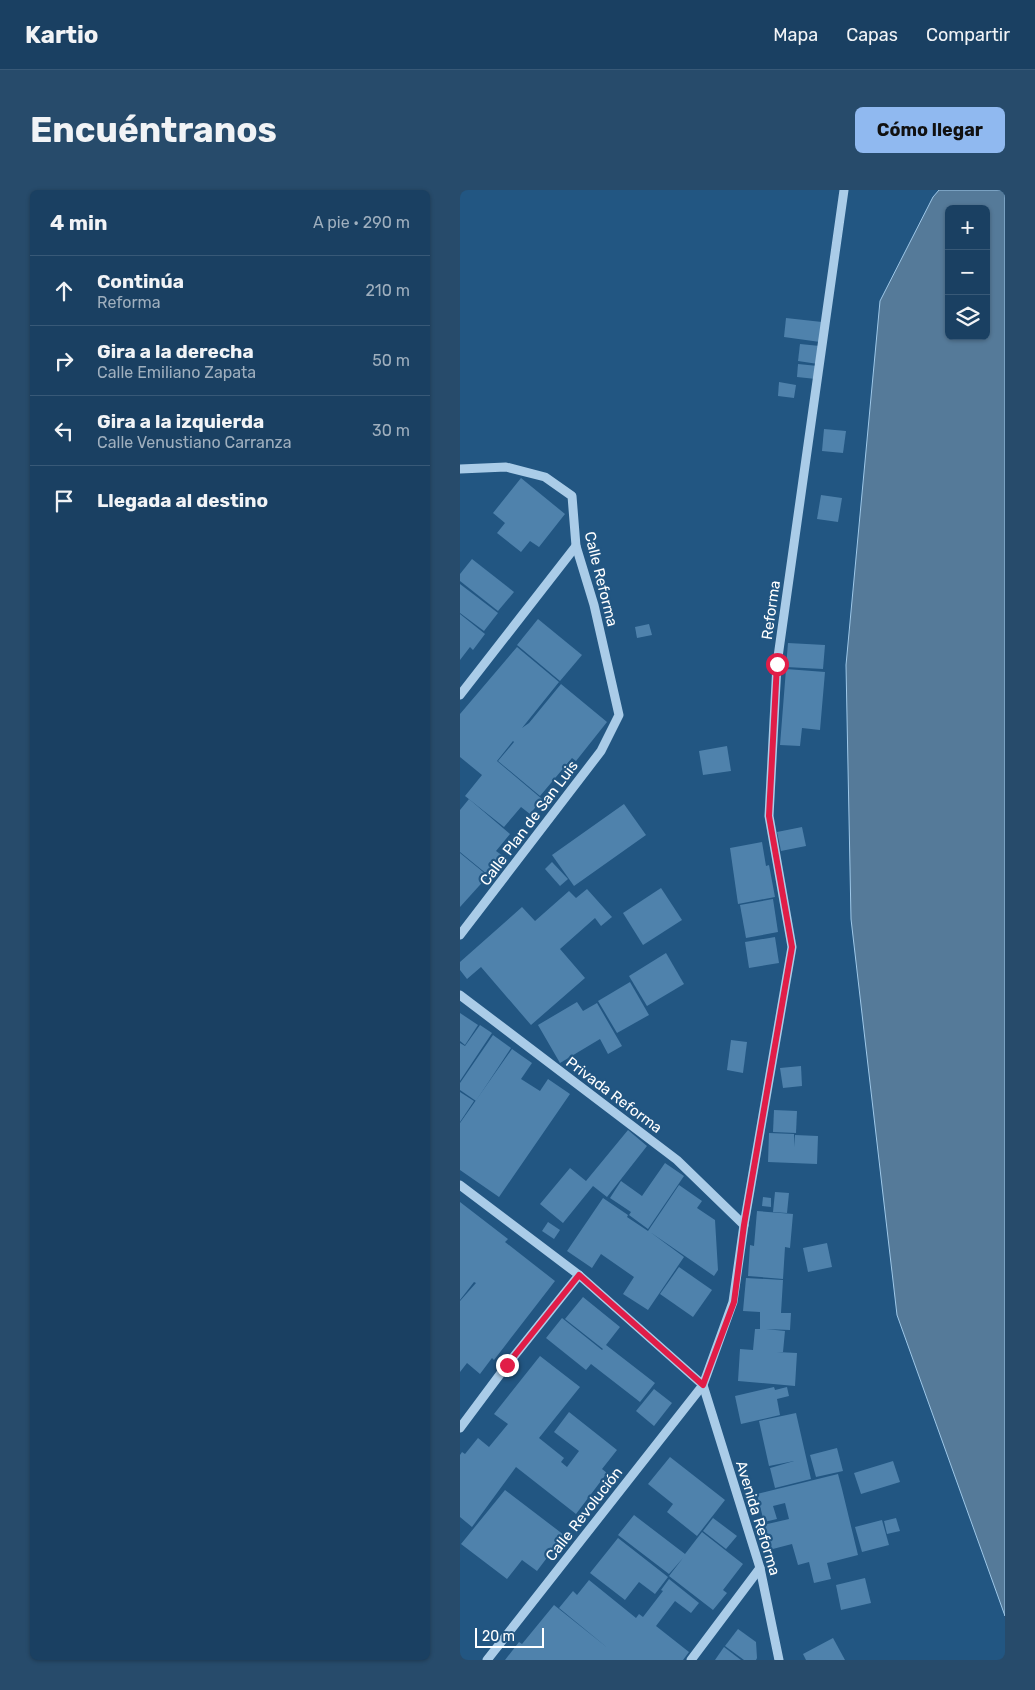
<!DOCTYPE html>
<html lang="es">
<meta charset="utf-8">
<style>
body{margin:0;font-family:Rubik,sans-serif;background:#274b6b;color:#f1f3f6}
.controls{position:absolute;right:15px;top:15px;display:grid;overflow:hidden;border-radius:8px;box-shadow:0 1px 4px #0004}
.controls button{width:45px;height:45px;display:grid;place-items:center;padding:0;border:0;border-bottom:1px solid #385977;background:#1a4062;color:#f1f3f6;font:25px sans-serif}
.scale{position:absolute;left:15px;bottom:12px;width:69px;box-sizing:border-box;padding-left:5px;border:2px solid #fff;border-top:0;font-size:14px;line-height:18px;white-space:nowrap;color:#fff;-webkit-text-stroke:4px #225682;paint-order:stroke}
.stop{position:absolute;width:15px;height:15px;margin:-11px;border:4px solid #e11d48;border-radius:50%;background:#fff}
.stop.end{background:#e11d48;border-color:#fff;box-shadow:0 1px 5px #0008}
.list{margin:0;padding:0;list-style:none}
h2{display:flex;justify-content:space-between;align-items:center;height:65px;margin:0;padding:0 20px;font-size:21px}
h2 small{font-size:16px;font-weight:400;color:#9fafbe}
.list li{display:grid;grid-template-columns:32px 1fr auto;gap:15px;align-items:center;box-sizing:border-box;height:70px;padding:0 20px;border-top:1px solid #385977}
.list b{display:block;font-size:19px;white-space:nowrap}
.list p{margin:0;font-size:16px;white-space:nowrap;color:#9fafbe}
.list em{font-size:16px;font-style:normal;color:#9fafbe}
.icon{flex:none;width:28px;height:28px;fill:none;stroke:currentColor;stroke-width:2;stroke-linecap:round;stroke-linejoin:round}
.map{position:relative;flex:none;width:545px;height:1470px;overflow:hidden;border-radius:8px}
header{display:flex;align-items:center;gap:30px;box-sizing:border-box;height:70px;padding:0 25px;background:#1a4062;border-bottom:1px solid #385977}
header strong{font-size:24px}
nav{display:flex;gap:28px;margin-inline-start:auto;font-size:18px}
.intro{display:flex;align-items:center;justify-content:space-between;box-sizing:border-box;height:120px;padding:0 30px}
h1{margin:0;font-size:35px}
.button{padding:12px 22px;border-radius:8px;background:#90b9f0;color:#111;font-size:18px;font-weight:700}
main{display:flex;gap:30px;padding:0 30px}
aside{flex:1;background:#1a4062;border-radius:8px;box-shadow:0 1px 4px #0004}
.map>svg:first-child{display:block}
.water{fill:#557a99;stroke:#9ec8e9;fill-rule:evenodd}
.building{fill:#4f82ac}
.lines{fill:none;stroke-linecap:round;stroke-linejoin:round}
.minor{stroke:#aacce8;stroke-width:9}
.route{stroke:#e11d48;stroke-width:6}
.labels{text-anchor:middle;stroke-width:4.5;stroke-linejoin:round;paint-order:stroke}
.street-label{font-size:15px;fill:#fff;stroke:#225682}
</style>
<header>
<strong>Kartio</strong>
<nav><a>Mapa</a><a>Capas</a><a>Compartir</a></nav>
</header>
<div class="intro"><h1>Encuéntranos</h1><a class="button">Cómo llegar</a></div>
<main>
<aside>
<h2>4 min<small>A pie · 290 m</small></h2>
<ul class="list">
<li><svg class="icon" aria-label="ahead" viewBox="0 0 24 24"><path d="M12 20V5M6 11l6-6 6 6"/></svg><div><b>Continúa</b><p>Reforma</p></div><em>210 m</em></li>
<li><svg class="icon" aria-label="right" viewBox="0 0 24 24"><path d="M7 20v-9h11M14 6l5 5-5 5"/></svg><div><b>Gira a la derecha</b><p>Calle Emiliano Zapata</p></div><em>50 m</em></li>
<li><svg class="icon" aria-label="left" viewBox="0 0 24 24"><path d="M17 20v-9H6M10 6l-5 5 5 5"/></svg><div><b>Gira a la izquierda</b><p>Calle Venustiano Carranza</p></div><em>30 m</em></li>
<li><svg class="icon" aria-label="arrive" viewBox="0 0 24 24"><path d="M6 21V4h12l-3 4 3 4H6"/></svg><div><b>Llegada al destino</b></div></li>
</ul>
</aside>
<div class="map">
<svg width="545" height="1470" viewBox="0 0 545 1470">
<rect width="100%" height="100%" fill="#225682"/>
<path class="water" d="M 479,0 L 545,0 L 545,1426 L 437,1125 L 391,729 L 386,475 L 420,111 L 473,7 ZM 489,19 L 526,19 L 526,146 L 489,146 Z"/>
<g class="building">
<polygon points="326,128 362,132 360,152 324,147"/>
<polygon points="340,154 360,156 358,174 338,171"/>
<polygon points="338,174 358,176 356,189 337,187"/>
<polygon points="319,192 336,195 334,208 318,206"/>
<polygon points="364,239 386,241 383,263 362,261"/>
<polygon points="61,288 105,324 79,357 70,351 61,362 37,343 45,333 33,323"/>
<polygon points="361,305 382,308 378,332 357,329"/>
<polygon points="12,369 54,402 38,421 0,391 0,384"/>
<polygon points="0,394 38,423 24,441 0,423"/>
<polygon points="0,424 25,444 13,460 10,457 0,470"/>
<polygon points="78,429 122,465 100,491 57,455"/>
<polygon points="189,434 192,445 177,448 175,437"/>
<polygon points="328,453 365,455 363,479 326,477"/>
<polygon points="57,457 99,492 62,538 69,533 101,494 147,532 116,571 112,568 80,606 38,571 54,552 53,551 37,571 82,609 70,624 61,617 44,637 5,606 22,585 0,567 0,524"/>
<polygon points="326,479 365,482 360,540 342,538 340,556 320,555"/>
<polygon points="267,556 271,581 243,585 239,561"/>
<polygon points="9,609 50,644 36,661 43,666 28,685 0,662 0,620"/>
<polygon points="164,614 186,645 114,696 92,665"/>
<polygon points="342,637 346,656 321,661 317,642"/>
<polygon points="302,652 306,676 309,675 315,707 278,714 270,658"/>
<polygon points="0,663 28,686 0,717"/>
<polygon points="92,672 108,689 100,696 85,679"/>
<polygon points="201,698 222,730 183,755 163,723"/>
<polygon points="127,699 152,727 141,736 135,728 100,759 125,788 71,835 21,777 7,789 0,780 0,772 62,717 75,731 109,701 116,708"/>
<polygon points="313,709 318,742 286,748 280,715"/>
<polygon points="315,747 319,773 289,778 285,752"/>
<polygon points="206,763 224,794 187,816 169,786"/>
<polygon points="170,792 189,825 157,843 138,811"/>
<polygon points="117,812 123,821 137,813 162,856 148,864 140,849 100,873 78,835"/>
<polygon points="0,823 18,835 5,855 0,851"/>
<polygon points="20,835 32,843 0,891 0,853 5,856"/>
<polygon points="33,845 51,858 16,911 0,900 0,893"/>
<polygon points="271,850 287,852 283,883 267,880"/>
<polygon points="52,859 72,873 61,889 80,901 88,889 110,904 39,1007 0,980 0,933"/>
<polygon points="341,876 342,896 323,898 320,878"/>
<polygon points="0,902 14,911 0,932"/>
<polygon points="314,920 337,921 336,943 313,942"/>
<polygon points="168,940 187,956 147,1007 133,996 103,1033 80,1014 110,978 126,991"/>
<polygon points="309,943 334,944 334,957 335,945 358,946 357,974 308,972"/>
<polygon points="205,973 224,986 188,1039 169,1025 171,1022 150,1008 161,991 182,1006"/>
<polygon points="219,995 242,1011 237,1018 255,1030 258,1080 254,1086 190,1042 224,1067 188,1120 163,1104 174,1087 141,1064 132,1078 107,1061 143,1008 168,1025 167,1027 188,1041"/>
<polygon points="315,1002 329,1003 327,1023 313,1022"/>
<polygon points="303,1007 311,1008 311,1017 302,1016"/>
<polygon points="0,1012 48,1049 45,1052 95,1091 34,1170 32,1168 20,1184 7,1173 0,1182 0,1111 16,1093 14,1092 0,1110"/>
<polygon points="297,1021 333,1024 330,1058 325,1057 323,1089 288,1086 290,1055 294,1056"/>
<polygon points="88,1032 100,1040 94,1049 82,1041"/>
<polygon points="367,1053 372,1077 348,1082 343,1058"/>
<polygon points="219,1077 252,1100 233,1127 200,1104"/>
<polygon points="286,1088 323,1090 321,1123 331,1123 330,1140 306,1139 325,1141 323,1162 317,1162 337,1163 335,1196 278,1191 280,1159 293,1160 295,1139 300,1139 300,1122 283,1121"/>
<polygon points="123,1107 160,1137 146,1155 195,1193 180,1212 131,1174 126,1180 86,1148 102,1128 142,1160 143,1159 105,1129"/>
<polygon points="80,1166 120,1197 79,1248 104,1268 101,1272 107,1277 119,1261 94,1242 109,1222 157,1260 142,1279 147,1283 116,1324 56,1277 12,1337 0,1327 0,1265 2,1262 5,1264 18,1248 29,1257 48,1234 34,1224"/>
<polygon points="314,1197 315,1200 327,1197 329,1206 317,1209 320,1225 281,1234 275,1206"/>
<polygon points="194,1199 212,1213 194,1236 176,1221"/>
<polygon points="336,1223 351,1289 315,1298 310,1278 334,1271 309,1276 299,1231"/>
<polygon points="377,1258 383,1281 356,1287 350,1265"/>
<polygon points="210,1267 265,1310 237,1346 207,1322 213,1314 188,1294"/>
<polygon points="433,1271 440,1292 401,1304 394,1283"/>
<polygon points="378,1284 382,1299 329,1312 382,1299 398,1365 367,1373 371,1389 354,1393 349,1372 338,1375 332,1354 305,1361 299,1336 329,1329 325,1313 313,1316 317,1329 304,1332 297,1304"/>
<polygon points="45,1300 104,1345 77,1381 62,1370 47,1389 1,1354"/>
<polygon points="174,1325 225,1364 242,1342 283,1374 263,1400 267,1403 253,1420 209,1386 223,1368 209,1384 158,1345"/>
<polygon points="253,1328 277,1346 266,1359 243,1341"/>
<polygon points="436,1328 440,1341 427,1344 424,1331"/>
<polygon points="422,1330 429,1355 402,1362 395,1337"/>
<polygon points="158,1348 208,1387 195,1404 179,1392 165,1410 130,1383"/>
<polygon points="405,1388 411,1413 381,1420 376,1395"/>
<polygon points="209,1389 239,1413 231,1423 215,1411 196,1436 229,1462 223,1470 45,1470 59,1452 62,1454 94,1415 149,1459 99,1418 113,1401 117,1405 129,1390 176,1428 179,1424 183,1427 203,1401 201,1400"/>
<polygon points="278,1439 296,1452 297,1468 296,1470 284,1470 265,1456"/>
<polygon points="373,1448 385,1470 346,1470 343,1464"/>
<polygon points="264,1457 281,1470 255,1470"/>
</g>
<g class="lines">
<g class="minor">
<polyline points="0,279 46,277 85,287 112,306 116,356 134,415 159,525 141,561 0,745"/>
<polyline points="0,505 116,356"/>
<polyline points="0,805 217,970 284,1035"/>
<polyline points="0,995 119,1085 243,1195"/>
<polyline points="243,1195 300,1378 319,1470"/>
<polyline points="0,1238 47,1175 119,1085"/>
<polyline points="27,1470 243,1195 273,1112 284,1035 332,757 309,626 317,474 384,0"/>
<polyline points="231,1470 300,1378"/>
</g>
</g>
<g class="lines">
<polyline class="route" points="47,1175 119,1085 243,1195 274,1112 284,1035 332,757 309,626 317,474"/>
</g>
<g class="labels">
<g class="street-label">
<text transform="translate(141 389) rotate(76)" y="5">Calle Reforma</text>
<text transform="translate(311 420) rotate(-82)" y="5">Reforma</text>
<text transform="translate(69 633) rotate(-53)" y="5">Calle Plan de San Luis</text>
<text transform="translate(154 905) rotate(37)" y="5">Privada Reforma</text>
<text transform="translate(124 1324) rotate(-52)" y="5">Calle Revolución</text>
<text transform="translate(298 1328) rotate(73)" y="5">Avenida Reforma</text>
</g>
</g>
</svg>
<div class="controls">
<button>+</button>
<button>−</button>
<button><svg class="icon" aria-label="layers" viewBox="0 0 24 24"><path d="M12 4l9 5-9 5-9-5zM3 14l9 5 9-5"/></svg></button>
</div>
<div class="scale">20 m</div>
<div class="stop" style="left:317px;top:474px"></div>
<div class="stop end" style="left:47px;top:1175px"></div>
</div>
</main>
